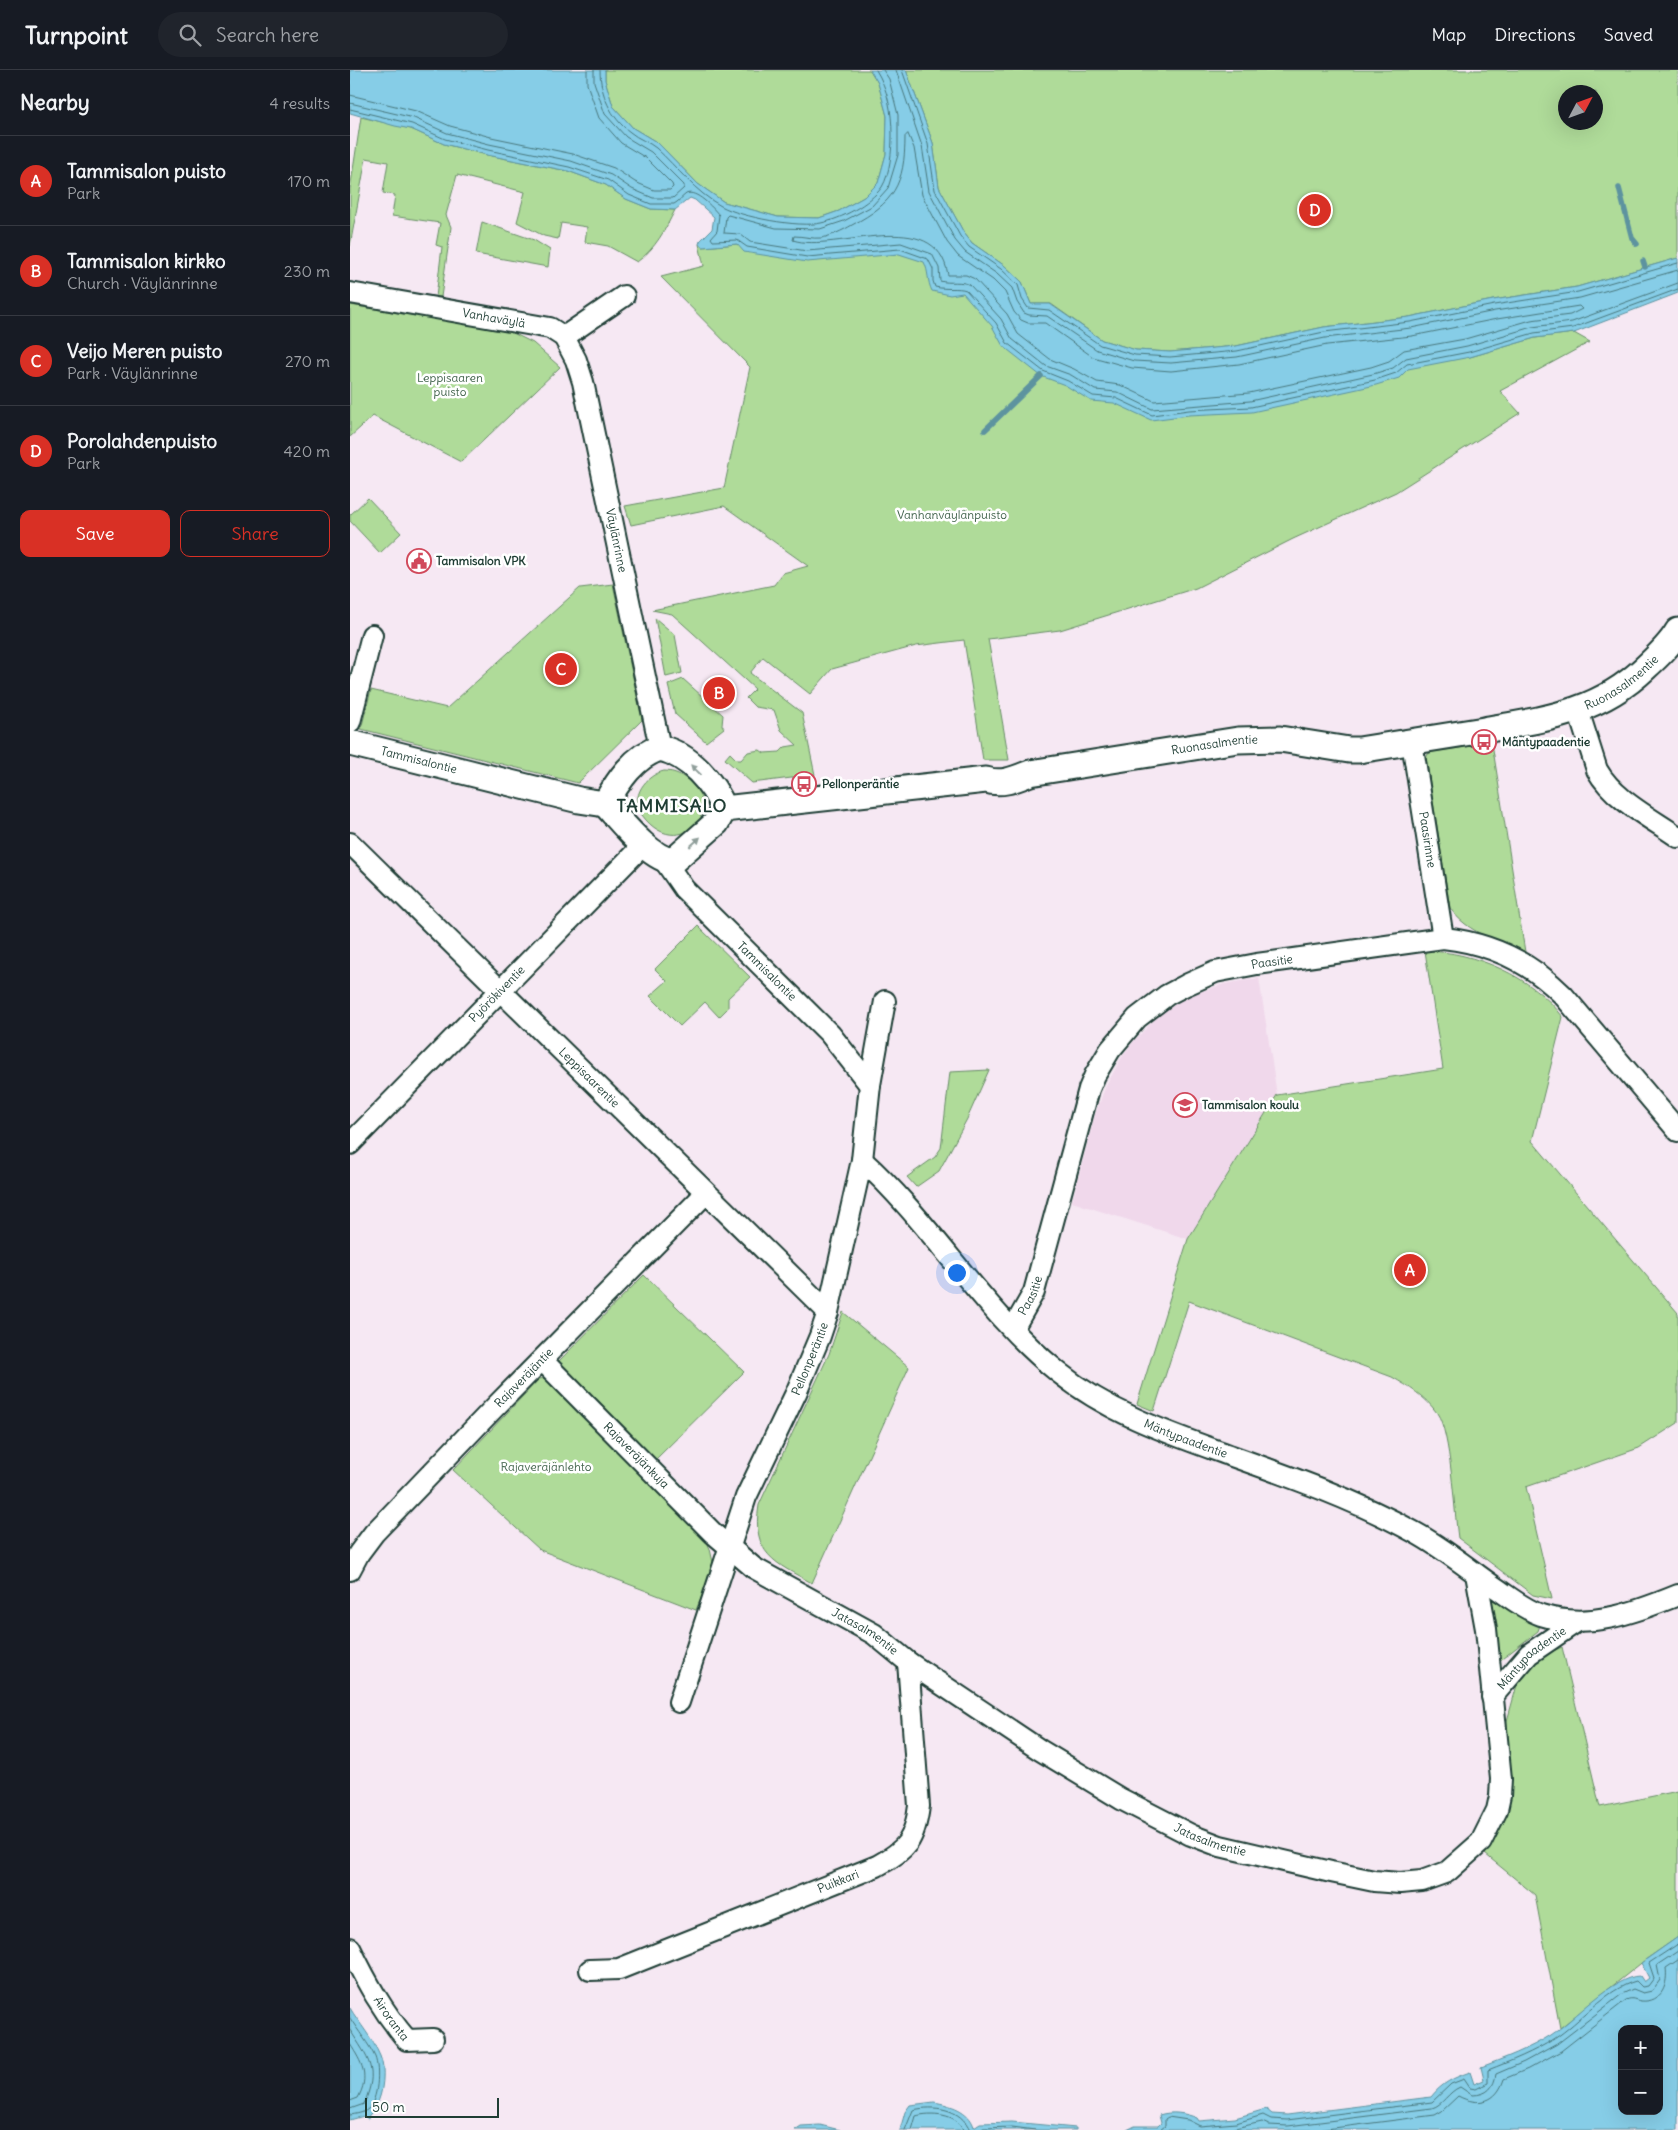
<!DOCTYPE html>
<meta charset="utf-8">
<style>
body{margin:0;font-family:Delius,sans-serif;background:#20242c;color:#f1f3f6}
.controls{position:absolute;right:15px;bottom:15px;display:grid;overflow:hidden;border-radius:10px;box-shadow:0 5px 20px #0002}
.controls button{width:45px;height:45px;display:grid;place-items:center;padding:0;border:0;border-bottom:1px solid #363941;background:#171b24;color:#f1f3f6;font:25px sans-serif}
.compass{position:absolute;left:1208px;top:15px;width:45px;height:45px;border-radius:50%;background:#171b24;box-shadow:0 5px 20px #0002;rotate:49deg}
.scale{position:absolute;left:15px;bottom:12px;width:134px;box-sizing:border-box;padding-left:5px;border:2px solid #1f3d34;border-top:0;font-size:14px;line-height:18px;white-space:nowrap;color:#1f3d34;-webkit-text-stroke:4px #fff;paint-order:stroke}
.you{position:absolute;left:606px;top:1202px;width:18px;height:18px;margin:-12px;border:4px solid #fff;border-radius:50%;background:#1a73e8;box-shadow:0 0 0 8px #1a73e833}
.badge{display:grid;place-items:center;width:32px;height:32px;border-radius:50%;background:#d93025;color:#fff;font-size:16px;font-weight:700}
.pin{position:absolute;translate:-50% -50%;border:2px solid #fff;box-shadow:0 1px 5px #0006}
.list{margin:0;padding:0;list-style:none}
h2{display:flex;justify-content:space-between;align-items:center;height:65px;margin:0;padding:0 20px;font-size:21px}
h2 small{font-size:16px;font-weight:400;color:#9ea1a6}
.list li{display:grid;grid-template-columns:32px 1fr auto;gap:15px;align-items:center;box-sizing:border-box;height:90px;padding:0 20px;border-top:1px solid #363941}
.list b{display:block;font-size:19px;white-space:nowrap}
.list p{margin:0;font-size:16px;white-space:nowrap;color:#9ea1a6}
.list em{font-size:16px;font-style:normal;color:#9ea1a6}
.actions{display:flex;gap:10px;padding:15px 20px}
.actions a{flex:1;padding:11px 0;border:1px solid #d93025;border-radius:10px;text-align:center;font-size:18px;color:#d93025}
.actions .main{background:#d93025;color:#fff}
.icon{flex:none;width:28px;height:28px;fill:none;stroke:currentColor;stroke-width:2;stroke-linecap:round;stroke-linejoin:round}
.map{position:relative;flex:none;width:1328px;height:2060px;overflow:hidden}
header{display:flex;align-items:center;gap:30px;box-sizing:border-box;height:70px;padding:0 25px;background:#171b24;border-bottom:1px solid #363941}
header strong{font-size:24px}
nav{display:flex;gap:28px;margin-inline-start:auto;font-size:18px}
.search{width:350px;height:45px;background:#20242c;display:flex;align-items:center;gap:12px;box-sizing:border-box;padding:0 18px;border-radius:28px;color:#9ea1a6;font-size:19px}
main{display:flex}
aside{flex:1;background:#171b24}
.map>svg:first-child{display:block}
.built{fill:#f0d8eb}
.green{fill:#afdb99;stroke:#678c66;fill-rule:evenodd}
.water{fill:#86cde7;stroke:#5d939f;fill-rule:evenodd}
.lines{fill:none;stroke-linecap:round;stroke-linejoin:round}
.shore{stroke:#48777c;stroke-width:1}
.stream{stroke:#5d939f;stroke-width:5.5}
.minor-casing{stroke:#1f3d34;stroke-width:24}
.tertiary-casing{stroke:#1f3d34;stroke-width:29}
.minor{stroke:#fff;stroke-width:20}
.tertiary{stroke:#fff;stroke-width:25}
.oneway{fill:#8f9e9a}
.labels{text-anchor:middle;stroke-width:5;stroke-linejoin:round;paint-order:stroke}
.street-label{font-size:12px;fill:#1f3d34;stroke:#fff}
.park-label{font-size:12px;fill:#43644d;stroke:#fff}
.poi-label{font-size:12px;font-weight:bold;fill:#1f3d34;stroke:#fff;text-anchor:start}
.district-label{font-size:18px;font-weight:bold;letter-spacing:1px;fill:#1f3d34;stroke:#fff}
</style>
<header>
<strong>Turnpoint</strong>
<div class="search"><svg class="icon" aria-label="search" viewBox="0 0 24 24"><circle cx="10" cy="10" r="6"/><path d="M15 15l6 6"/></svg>Search here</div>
<nav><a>Map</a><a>Directions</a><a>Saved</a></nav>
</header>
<main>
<aside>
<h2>Nearby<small>4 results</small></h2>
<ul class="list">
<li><span class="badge">A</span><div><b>Tammisalon puisto</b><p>Park</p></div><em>170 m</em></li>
<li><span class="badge">B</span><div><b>Tammisalon kirkko</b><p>Church · Väylänrinne</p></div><em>230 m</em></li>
<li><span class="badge">C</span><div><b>Veijo Meren puisto</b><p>Park · Väylänrinne</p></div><em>270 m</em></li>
<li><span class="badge">D</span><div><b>Porolahdenpuisto</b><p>Park</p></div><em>420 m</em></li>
</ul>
<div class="actions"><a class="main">Save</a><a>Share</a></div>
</aside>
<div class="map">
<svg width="1328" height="2060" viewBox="0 0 1328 2060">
<rect width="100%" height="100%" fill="#f6e8f3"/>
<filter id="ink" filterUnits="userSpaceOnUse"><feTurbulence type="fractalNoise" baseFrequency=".02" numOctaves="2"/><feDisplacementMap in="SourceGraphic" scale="10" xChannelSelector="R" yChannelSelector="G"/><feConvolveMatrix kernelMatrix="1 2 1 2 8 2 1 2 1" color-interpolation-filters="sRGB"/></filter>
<g filter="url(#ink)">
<polygon class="built" points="909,908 927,1025 838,1169 722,1132 745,1045 755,1018 770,990 783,972 810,944 841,925 874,914"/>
<g class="green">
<polygon points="255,0 520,0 528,13 537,46 536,84 528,113 514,127 489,141 469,148 428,147 374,132 348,114 308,73 283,58 263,36 255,10"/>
<path d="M 556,0 L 1328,0 L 1328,188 L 1227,217 L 1143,230 L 1059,247 L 974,257 L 886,276 L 820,282 L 786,280 L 752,270 L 701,234 L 681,234 L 672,212 L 655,196 L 622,173 L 614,163 L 589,117 L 583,73 ZM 1216,22 L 1246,22 L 1246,52 L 1216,52 Z"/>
<path d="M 11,47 L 61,59 L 94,74 L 137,85 L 218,101 L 256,115 L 276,129 L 301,139 L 325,140 C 315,160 306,178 287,192 L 258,176 L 235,172 L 237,157 L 211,153 L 208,169 L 194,166 L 167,152 L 175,122 L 107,105 L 96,145 L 101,157 L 91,227 L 86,227 L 92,177 L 86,175 L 90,153 L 42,146 L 45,125 L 33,123 L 38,92 L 16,88 L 0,176 L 0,120 Z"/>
<polygon points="132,152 184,170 200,180 198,197 126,184"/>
<polygon points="349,174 353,177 387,174 559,176 699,289 1120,287 1185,268 1224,263 1240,272 1150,321 1170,343 1046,422 943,469 846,518 710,560 638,569 659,690 633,690 614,570 566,576 482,599 460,624 413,587 400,603 452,643 465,705 402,713 375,689 380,683 387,690 391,690 398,682 410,680 414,683 430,682 435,677 447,675 431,660 424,640 405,637 396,628 405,619 322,544 302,540 424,515 433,503 458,496 374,436 281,455 275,436 374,418 400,297 311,207 354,196"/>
<polygon points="0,235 159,261 183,273 210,297 111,392 23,346 0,367"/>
<polygon points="18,428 51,463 30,483 0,451 0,445"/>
<polygon points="263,514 292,650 228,713 11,659 21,620 97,638 230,518"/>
<polygon points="305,548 325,565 332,603 316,607"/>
<polygon points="333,609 373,645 372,655 374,658 356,672 325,644 318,615"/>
<path d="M 1142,673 L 1175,882 C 1148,871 1117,863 1100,838 L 1076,688 L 1078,684 L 1082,682 Z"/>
<path d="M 314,701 C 325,701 332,705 341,713 C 376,745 325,791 292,745 C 279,727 296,705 314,701 Z"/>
<polygon points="348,856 400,907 378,928 378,938 369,947 355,932 330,956 300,926 317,911 305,899"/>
<path d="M 1075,881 C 1124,881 1183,907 1213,947 L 1182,1071 L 1328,1243 L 1328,1353 L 1289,1378 L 1176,1417 L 1202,1529 L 1183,1525 L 1108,1468 C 1104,1439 1101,1363 1087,1343 C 1075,1326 1059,1317 1042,1307 L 839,1231 L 804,1341 L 787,1334 L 838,1169 L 927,1025 L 1093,999 Z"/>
<polygon points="639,1000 617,1049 589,1101 566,1117 557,1107 585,1087 591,1078 600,1002"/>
<polygon points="294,1205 394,1302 303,1392 205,1295"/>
<path d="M 493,1242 L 559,1297 L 462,1513 C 425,1493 401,1484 409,1435 L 479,1284 Z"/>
<polygon points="197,1308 353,1463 360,1479 364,1497 346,1540 190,1480 103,1400 189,1309"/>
<polygon points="1141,1529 1190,1555 1188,1561 1148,1592"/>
<polygon points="1212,1577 1250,1737 1328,1721 1328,1867 1295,1890 1210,1958 1185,1825 1135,1784 1154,1752 1161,1727 1157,1651 1167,1615 1185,1589"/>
</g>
<g class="water">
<path d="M 0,0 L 255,0 L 255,10 L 263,36 L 283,58 L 308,73 L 348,114 L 374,132 L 428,147 L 469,148 L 489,141 L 514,127 L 528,113 L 536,84 L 537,46 L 528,13 L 520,0 L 556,0 L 583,73 L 589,117 L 614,163 L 622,173 L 655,196 L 672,212 L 681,234 L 700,234 L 752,270 L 786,280 L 820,282 L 886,276 L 974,257 L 1059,247 L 1143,230 L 1227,217 L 1328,188 L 1328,223 L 1224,263 L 1185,268 L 1120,287 L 1058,299 L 1049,308 L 1026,315 L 902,342 L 839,345 L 801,350 L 764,333 L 741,331 L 715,315 L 691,306 L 653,276 L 642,256 L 613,223 L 600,225 L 582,221 C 577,211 579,202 574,192 L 549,184 L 457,192 L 394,182 L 387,174 L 353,177 L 349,174 L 350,171 L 362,159 L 364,147 L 345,130 L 340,128 L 325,140 L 301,139 L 276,129 L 256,115 L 218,101 L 137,85 L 94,74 L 61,59 L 45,56 L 0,43 Z"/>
<path d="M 1328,1867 L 1328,2060 L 777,2060 L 785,2056 L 808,2056 L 811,2053 L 809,2045 C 822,2041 835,2043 847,2048 L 849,2051 L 885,2048 L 916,2039 L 922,2044 L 937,2045 L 1081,2027 C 1092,2013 1103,2008 1120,2002 L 1124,2014 L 1134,2010 L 1131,1997 C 1155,1988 1179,1979 1201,1965 C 1224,1950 1263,1906 1290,1906 L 1294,1912 L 1299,1908 L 1291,1893 ZM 1272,1959 L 1309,1959 L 1309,2041 L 1272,2041 Z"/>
<path d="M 0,1938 C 9,1953 23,1969 30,1986 C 36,1999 33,2024 26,2036 L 26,2039 L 19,2045 L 18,2049 L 14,2046 L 0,2050 Z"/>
<path d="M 584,2032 C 600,2035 619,2040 624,2057 L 630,2053 L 662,2052 L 726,2058 L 726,2060 L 550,2060 L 555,2042 L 560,2035 Z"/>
<polygon points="470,2055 490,2060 445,2060 451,2056"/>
</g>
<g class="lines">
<g class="shore">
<path d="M 250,0 C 250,24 261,48 280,62 C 288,69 299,72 306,78 C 328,98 345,122 371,136 C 391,147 449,158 471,153 C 491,149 520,134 532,117 C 540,104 542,80 542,65 C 542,42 538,19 526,0"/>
<path d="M 533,0 L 539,9 L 548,45 L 548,85 L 538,118 L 522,136 L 494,151 L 470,159 L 426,158 L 378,145 L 376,147 L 374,163 L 390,164 L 400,172 L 457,181 L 551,173 L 582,184 L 589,198 L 590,211 C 600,214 611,210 620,215 L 651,249 L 662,269 L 696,296 L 721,305 L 745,320 L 767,322 L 802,339 L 900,331 L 1023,304 L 1043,298 L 1056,288 L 1117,276 L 1182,257 L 1222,252 L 1328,213"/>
<polyline points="546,0 572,76 579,121 605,170 615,182 647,204 662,218 667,232 674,243 679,245 697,246 747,280 784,291 821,293 887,287 975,268 1061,258 1145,241 1230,228 1328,200"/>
<polyline points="552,0 578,74 585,120 610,166 619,177 651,199 668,215 672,229 678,238 699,240 750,275 785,285 820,287 887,281 974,262 1060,252 1144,235 1228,222 1328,193"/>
<polyline points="0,25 66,41 100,56 141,67 223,84 264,98 285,112 304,120 320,120 323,117 322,114 296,88 271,73 249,48 237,14 237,0"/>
<polyline points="0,33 64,48 97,63 139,74 221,91 261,105 282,119 303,128 323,128 334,118 334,115 301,82 276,67 255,44 244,12 244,0"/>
<path d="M 0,39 L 62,54 L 95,69 L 138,80 L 219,97 L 258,110 L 279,125 L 301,134 L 324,134 C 328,132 332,127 336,124 C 346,119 363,138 369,145 L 367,161 L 361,168 L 363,171 L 387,170 L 397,177 L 457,187 L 550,179 L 578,189 L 583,199 L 583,211 L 585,217 C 597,220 608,217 616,220 L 646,253 L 657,273 L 693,301 L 718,311 L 743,326 L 766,328 L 802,345 L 839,340 L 901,337 L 1025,310 L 1046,303 L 1057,294 L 1119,282 L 1184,263 L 1223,258 L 1328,219"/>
<path d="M 558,64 L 564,78 L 572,125 L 597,172 L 608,186 L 643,210 L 655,222 L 664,242 L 671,250 L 678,253 L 695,253 L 743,287 L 782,298 L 821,301 L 889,294 L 977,275 L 1062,266 L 1147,249 L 1229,236 L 1232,239 L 1220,245 L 1181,250 L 1115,269 L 1054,280 L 1039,291 L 1021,297 L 899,323 L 804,331 L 770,315 L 747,312 L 724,299 L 700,289 L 668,264 L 657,244 L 625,209 L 616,205 L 598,205 C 586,133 485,184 443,170 L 444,166 C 453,166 463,169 471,168 C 479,167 494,160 502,155 C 544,133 555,114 555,67 Z"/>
<path d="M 0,1948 C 8,1961 19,1974 25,1987 C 30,2000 28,2030 18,2039 C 14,2043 6,2044 0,2045"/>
<path d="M 0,1960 C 19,1990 29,1999 14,2034 L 0,2039"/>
<path d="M 0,1974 C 12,1993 20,2006 8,2028 L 0,2031"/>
<path d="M 555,2060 L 563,2040 C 584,2035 611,2038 620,2060"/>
<path d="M 562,2060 L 566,2046 C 580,2042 608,2043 613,2060"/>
<polyline points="631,2060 633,2058 662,2057 685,2060"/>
<path d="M 810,2060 L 815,2056 L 815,2049 L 818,2047 L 838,2050 L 850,2056 L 886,2053 L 913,2045 L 921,2049 L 937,2050 L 1082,2032 L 1101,2014 L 1114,2009 L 1120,2018 L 1126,2019 L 1138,2013 L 1138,2000 C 1161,1991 1184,1982 1204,1969 C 1230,1952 1256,1919 1286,1911 L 1292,1917 L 1298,1916 L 1304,1908 L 1299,1893 L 1328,1874"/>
<path d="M 876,2060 L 912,2052 L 919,2055 L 938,2056 L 1082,2038 C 1093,2035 1098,2022 1110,2017 L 1122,2025 C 1138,2025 1144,2017 1146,2004 L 1174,1992 L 1207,1974 L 1272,1924 L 1283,1919 L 1293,1923 L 1302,1921 L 1310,1910 L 1307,1895 L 1328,1881"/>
<path d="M 968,2060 L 1085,2045 L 1092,2041 L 1108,2026 C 1129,2037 1147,2032 1154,2009 L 1178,1999 L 1211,1981 L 1276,1930 C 1283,1927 1284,1930 1291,1931 C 1313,1933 1318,1913 1316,1898 L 1328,1890"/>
</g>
<g class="stream">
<polyline points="1269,118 1282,168 1287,174"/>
<polyline points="1293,191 1295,197"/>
<polyline points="635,360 691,306"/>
</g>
<defs>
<g id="minor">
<path id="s1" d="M 0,223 L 200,258 L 214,267"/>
<path id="s2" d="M 214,267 L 226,290 L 233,312 L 310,678"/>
<polyline points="214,267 274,226"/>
<path d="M 1228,640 L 1247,700 C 1264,730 1301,748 1328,767"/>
<polyline points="0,652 22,565"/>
<path id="s3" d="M 1062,672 L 1093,868"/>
<path id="s4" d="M 0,773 L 478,1242"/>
<path id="s5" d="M 314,790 L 334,819 L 480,964 L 520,1015"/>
<path id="s6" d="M 0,1074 L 294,774"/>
<path id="s7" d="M 512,1090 C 583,1154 632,1241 708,1302 C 759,1343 818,1363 879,1385 C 941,1407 1006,1430 1064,1462 C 1094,1478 1121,1501 1149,1520 C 1162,1529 1176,1540 1191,1545 C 1238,1560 1284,1543 1328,1525"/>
<path id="s8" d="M 663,1259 L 684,1222 L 739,1019 L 745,1005 L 760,980 L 787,948 L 817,925 L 836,915 L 865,902 L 907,894 L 1093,868 C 1140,873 1179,891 1213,925 L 1328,1061"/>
<path id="s9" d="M 192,1290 L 363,1463 L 404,1498 L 524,1564 L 558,1592 L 690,1680 L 771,1729 L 841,1765 L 870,1776 L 981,1802 L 1024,1811 L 1050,1813 L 1072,1811 L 1097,1802 L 1131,1772 L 1147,1740 L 1150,1726 L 1151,1709 L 1136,1559 L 1126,1504"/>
<path id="s10" d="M 0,1500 L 9,1483 L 24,1463 L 144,1338 L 356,1123"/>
<path id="s11" d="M 1142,1627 L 1179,1584 L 1226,1552"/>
<path id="s12" d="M 329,1632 L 396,1427 L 446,1323 L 470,1266 L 478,1242 L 512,1090 L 520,1015 L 535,931"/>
<path id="s13" d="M 0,1878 C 17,1913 32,1940 57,1970 L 83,1969"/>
<path id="s14" d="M 240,1900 L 269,1899 L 527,1796 C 557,1780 565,1769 569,1736 L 558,1592"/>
</g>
<g id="tertiary">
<path id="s15" d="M 0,673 L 229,730 L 255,734"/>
<path d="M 255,734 C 268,711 284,686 310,678 C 339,685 363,712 374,739"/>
<path d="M 255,734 C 271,751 300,789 323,791 L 366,753 L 374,739"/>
<path id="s16" d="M 374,739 L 636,710 C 652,715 665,709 680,703 L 888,670 L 930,669 L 999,680 L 1009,680 C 1051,673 1092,667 1134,660 C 1195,649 1248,643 1295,598 C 1307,587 1320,575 1328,561"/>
</g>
</defs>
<use href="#minor" class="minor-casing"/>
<use href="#tertiary" class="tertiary-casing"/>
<use href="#minor" class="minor"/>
<use href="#tertiary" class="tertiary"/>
</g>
<defs><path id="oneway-solid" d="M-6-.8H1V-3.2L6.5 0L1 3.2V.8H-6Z" transform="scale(1.25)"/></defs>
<g class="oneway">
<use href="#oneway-solid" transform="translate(346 700) rotate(-136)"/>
<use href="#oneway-solid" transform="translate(345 772) rotate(-42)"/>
</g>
</g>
<defs>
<symbol id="civic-ring" viewBox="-11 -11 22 22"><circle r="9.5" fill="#fff" stroke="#d1495b" stroke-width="1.5"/><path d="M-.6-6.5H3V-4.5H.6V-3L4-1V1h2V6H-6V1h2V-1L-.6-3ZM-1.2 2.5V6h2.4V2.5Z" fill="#d1495b"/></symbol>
<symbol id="bus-ring" viewBox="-11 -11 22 22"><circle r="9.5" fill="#fff" stroke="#d1495b" stroke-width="1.5"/><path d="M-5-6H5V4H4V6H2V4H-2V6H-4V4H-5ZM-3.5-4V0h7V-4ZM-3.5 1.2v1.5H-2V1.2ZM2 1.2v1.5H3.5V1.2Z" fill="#d1495b"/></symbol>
<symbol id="school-ring" viewBox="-11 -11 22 22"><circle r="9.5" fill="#fff" stroke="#d1495b" stroke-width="1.5"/><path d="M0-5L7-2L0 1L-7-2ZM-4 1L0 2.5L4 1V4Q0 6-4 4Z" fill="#d1495b"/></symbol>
</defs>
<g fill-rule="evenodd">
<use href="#civic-ring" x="55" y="477" width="28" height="28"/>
<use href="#bus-ring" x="1120" y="658" width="28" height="28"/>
<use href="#bus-ring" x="440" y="700" width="28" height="28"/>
<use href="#school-ring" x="821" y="1021" width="28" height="28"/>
</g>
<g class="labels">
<g class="street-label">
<text dy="4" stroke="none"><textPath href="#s1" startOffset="146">Vanhaväylä</textPath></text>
<text dy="4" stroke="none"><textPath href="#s2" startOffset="211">Väylänrinne</textPath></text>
<text dy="4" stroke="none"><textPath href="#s16" startOffset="916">Ruonasalmentie</textPath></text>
<text dy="4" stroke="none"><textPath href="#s16" startOffset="496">Ruonasalmentie</textPath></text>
<text dy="4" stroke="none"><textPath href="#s15" startOffset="71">Tammisalontie</textPath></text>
<text dy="4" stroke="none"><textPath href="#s3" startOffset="99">Paasirinne</textPath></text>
<text dy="4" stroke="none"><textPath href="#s8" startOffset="488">Paasitie</textPath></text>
<text dy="4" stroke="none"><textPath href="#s5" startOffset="152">Tammisalontie</textPath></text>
<text dy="4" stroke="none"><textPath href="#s6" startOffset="210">Pyörökiventie</textPath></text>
<text dy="4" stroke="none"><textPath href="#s4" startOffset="335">Leppisaarentie</textPath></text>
<text dy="4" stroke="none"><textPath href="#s8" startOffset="38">Paasitie</textPath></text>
<text dy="4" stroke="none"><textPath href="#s12" startOffset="368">Pellonperäntie</textPath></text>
<text dy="4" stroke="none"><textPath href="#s10" startOffset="260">Rajaveräjäntie</textPath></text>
<text dy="4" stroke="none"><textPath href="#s7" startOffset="434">Mäntypaadentie</textPath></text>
<text dy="4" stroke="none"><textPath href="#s9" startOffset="134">Rajaveräjänkuja</textPath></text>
<text dy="4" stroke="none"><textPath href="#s9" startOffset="425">Jatasalmentie</textPath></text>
<text dy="4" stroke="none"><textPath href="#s11" startOffset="56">Mäntypaadentie</textPath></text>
<text dy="4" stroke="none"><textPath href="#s9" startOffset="830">Jatasalmentie</textPath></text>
<text dy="4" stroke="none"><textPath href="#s14" startOffset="265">Puikkari</textPath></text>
<text dy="4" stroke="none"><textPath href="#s13" startOffset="82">Airoranta</textPath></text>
</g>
<g class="park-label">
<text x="100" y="312">Leppisaaren<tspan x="100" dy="14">puisto</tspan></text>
<text x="602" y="449">Vanhanväylänpuisto</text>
<text x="196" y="1401">Rajaveräjänlehto</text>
</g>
<g class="poi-label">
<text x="86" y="495">Tammisalon VPK</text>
<text x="1152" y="676">Mäntypaadentie</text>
<text x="472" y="718">Pellonperäntie</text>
<text x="852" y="1039">Tammisalon koulu</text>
</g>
<g class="district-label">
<text x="322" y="742">TAMMISALO</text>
</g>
</g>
</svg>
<div class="controls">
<button>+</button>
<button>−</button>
</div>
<svg class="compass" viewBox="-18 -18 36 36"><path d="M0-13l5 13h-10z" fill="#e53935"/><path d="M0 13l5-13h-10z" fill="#9ea1a6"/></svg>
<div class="scale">50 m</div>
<div class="you"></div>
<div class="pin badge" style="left:1060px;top:1200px">A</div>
<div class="pin badge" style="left:369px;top:623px">B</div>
<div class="pin badge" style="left:211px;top:599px">C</div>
<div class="pin badge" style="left:965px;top:140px">D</div>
</div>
</main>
